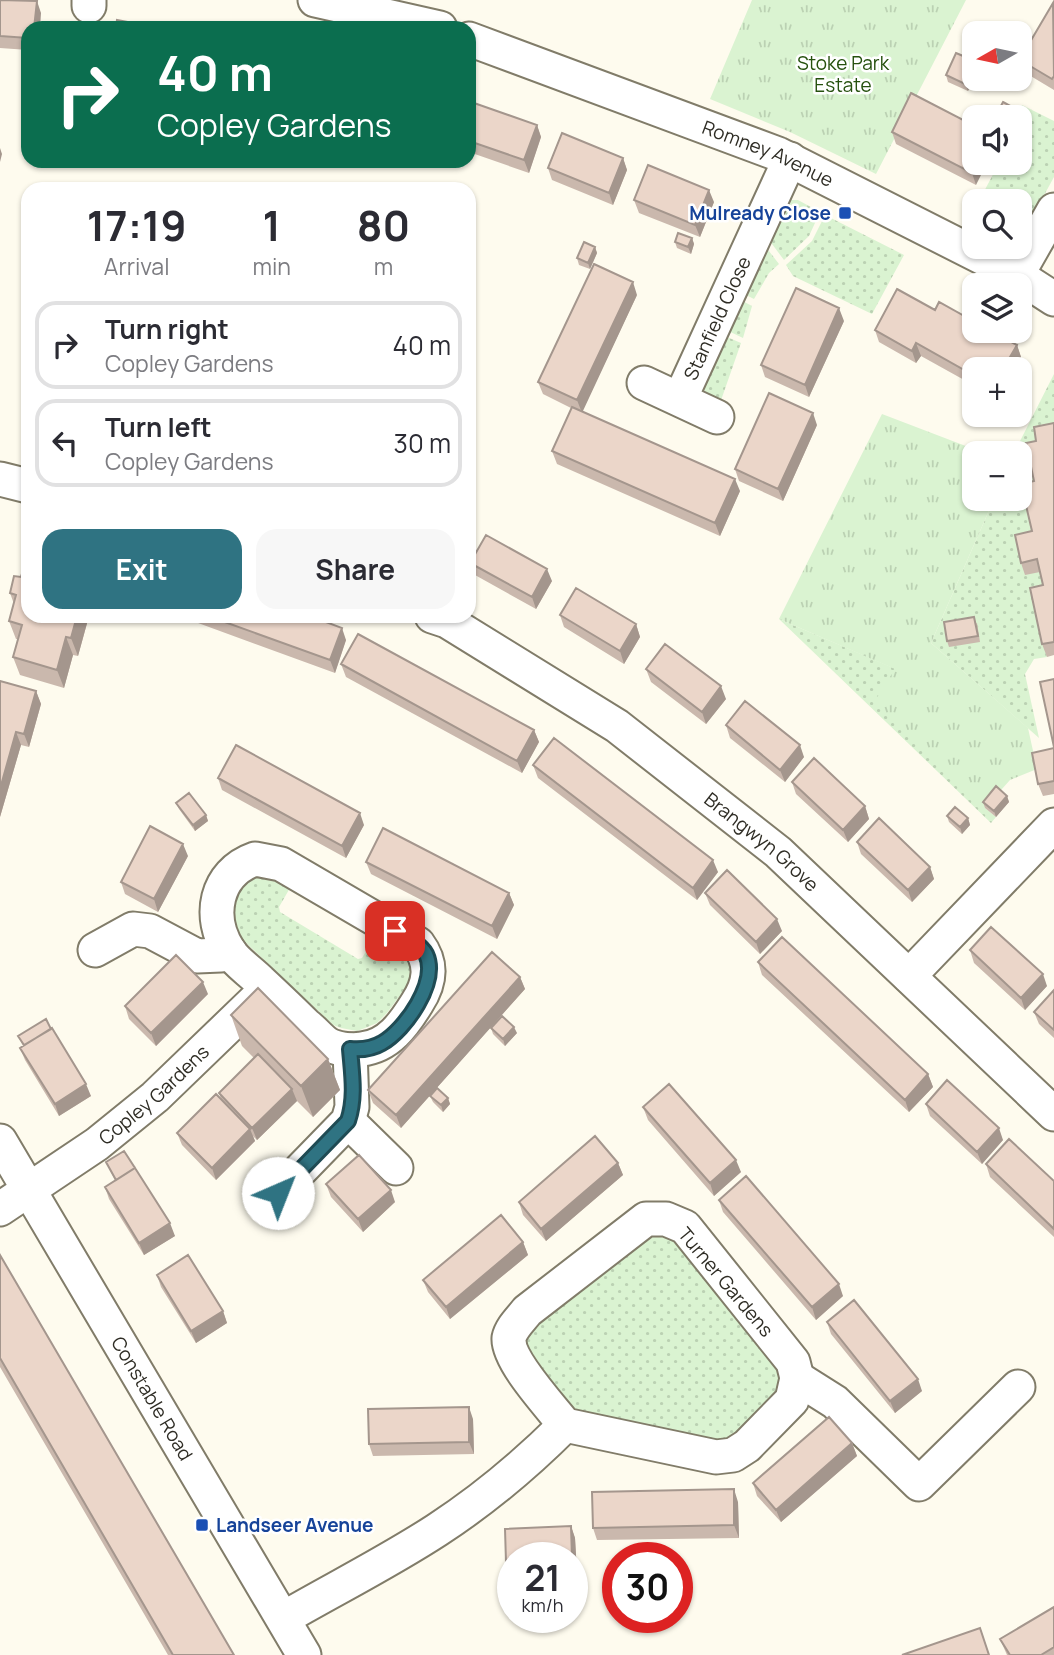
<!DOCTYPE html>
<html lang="en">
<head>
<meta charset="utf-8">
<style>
	body { margin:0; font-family:Manrope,sans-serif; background:#f7f7f7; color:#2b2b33; height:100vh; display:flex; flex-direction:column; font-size:26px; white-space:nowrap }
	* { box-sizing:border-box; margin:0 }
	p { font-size:23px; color:#7c7c81 }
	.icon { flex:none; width:38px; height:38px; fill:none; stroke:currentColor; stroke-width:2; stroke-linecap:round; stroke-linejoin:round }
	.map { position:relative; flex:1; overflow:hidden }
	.drawer { position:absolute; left:21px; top:182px; width:455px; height:441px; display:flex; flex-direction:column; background:#fff; border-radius:21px; box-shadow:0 2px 5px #0004 }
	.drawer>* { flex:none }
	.hud { position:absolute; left:21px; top:21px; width:455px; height:147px; border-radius:21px; box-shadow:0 2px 5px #0004; background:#0b6e4f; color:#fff; overflow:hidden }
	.needle { width:46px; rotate:261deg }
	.fabs { position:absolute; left:962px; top:21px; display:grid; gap:14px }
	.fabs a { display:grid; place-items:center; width:70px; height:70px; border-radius:14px; background:#fff; box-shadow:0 2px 5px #0004; font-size:35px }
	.speed { position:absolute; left:497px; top:1542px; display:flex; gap:14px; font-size:35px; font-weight:700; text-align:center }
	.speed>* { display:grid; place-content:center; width:91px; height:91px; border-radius:50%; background:#fff; box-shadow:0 2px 5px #0004; line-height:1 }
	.speed small { font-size:18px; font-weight:400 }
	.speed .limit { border:10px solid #d22; background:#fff; color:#111 }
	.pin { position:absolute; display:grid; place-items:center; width:60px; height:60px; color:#fff; margin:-30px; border-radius:14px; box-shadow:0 4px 10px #0006 }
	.me { position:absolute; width:77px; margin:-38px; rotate:44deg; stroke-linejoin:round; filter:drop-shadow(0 0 5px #0008) }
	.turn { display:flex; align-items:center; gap:24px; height:147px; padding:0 21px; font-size:32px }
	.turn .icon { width:91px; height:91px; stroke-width:2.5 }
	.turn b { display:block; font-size:49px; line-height:60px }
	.eta { display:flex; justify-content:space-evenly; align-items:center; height:119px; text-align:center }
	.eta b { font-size:42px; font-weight:700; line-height:49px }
	.primary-button { display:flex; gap:14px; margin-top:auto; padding:14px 21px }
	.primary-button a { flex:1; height:80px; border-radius:21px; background:#2f7382; color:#fff; font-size:28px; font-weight:700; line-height:80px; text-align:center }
	.primary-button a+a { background:#f7f7f7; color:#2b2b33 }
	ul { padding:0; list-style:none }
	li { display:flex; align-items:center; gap:21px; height:88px; margin:0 14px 10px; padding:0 7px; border:4px solid #e1e1e2; border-radius:21px }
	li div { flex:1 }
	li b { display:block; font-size:26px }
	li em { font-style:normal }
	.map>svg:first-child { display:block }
</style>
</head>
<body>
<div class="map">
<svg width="1054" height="1655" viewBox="0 0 1054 1655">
	<defs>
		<pattern id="grass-dots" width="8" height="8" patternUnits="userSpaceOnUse" patternTransform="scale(1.75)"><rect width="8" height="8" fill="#daf3d1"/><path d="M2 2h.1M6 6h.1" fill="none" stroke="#bbd1b3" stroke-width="1.8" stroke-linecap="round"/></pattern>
		<pattern id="park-tufts" width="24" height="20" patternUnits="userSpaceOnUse" patternTransform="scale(1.75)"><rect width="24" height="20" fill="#daf3d1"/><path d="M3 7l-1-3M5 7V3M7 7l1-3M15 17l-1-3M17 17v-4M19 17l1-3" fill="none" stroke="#bbd1b3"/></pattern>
	</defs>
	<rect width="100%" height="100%" fill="#fefbee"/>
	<path fill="url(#grass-dots)" d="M1022,105L1054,121V177L1025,230L1020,234V201H979L999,163H1020V117H1017Z
		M789,200H798L820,212L809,236L784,260L766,236Z
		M825,215L904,255L872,314L793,276L786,265L812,241Z
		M762,242L779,264L769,273L754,299L738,291Z
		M735,297L752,306L743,338L722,328Z
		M720,334L741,343L719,406L706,393L703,387Z
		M1054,374V436L1039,493L1036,544L1025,574L1042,571L1047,598L1035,601L1047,657L1034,659L1025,674L1039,738L931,643L994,499H1020V453H1014Z
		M779,619L896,669L985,808L996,817L991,823Z
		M256,875L274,878L290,888L279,907L280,912L358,959L362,958L377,933L395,942L411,961L410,982L387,1013L377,1023L365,1028L357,1031L341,1028L333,1025L244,941L232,923L233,893Z
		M668,1233L780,1357L782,1388L728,1444L566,1413L526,1346L527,1335L532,1323L641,1236Z"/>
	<path fill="url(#park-tufts)" d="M752,0H966L876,174L790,132L710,99Z
		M882,414L984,453H975V499H994L931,643L1028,728L1037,769L1010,780L985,808L874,702L895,669L779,619Z"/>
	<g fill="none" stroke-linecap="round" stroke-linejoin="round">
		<g stroke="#817c69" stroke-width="37">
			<g id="minor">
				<path d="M315,0L440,28"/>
				<path d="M89,6V0"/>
				<path id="s1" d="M469,39L778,154L1017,275L1054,299"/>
				<path d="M1017,275L1054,210"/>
				<path d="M644,383L717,417"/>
				<path id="s2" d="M680,399L790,159"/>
				<path d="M0,479L28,486"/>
				<path id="s3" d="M432,616L447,621L617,726L778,852L1054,1114"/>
				<path d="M255,859L281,864L418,944C433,964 430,983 417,1003C404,1024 389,1046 362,1049C352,1051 334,1049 326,1043C319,1038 313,1030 306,1025C291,1010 275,995 260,981C250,971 236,962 229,951C207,917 215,873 255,859Z"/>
				<path d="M95,950L133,929L150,931L197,956L221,955L230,952"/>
				<path d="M909,976L1054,825"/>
				<path d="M348,1121L396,1168"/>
				<path id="s4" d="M0,1141L304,1655"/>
				<path d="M278,1193L348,1121L352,1107L350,1050"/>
				<path id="s5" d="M0,1209L97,1144L155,1097L265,991"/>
				<path d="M646,1219H666L685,1227L793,1362L797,1378L792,1400L747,1446L733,1455L716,1457L565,1425C551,1407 507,1360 509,1338C511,1328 521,1319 527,1311Z"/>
				<path d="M797,1378L835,1402L919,1484L1018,1387"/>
				<path d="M284,1618C334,1589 388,1562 437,1530C483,1500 526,1464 565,1425"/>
			</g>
		</g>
		<use href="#minor" stroke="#fff" stroke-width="33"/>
	</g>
	<path fill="#cab8ad" d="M0,0L41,13L28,28V50L0,48Z
		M1054,4V90L1024,72L1020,62V59Z
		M975,61V75L968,91L948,82L946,75Z
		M469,118L537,125L541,137L529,173L469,152Z
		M975,126L976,185L896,144L892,132Z
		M623,158L627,170L613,205L552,180L548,168Z
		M634,200L714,202L700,237L639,213Z
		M692,238L694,244L691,254L677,248L675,242Z
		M595,247L597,253L590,269L579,265L577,258Z
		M637,295L582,411L740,491L720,536L557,464L552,451L571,408L543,394L538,382Z
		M935,310L1017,345L1021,357L1015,369H975V386L921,356L916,363L879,342L875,330Z
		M844,321L809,397L765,377L761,365Z
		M1054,423V655L1047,657L1042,644L1043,585L1040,572L1025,575L1021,563L1032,531L1036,441Z
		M817,425L783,501L739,481L735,469Z
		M470,563L552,581L536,609L475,575Z
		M14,576L28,616H89L78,656L73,655L64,688L20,675L13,657L18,639H16L9,621L14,604L10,593Z
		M560,615L636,624L640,637L624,664L564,627Z
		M179,616H310L346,640L335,673Z
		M977,623L980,642L949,647L947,641Z
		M341,664L534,730L539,742L522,773L346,677Z
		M646,669L726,699L706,724L651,682Z
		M0,681L36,691L41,704L29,747L21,745L0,817Z
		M726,725L804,757L785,782L730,738Z
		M1054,748V794L1043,796L1038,784Z
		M533,765L718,872L697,900L538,778Z
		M218,778L364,825L346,858L222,790Z
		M792,782L865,806L869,819L848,842L796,794Z
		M1007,796L1009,802L996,817L985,808L983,802Z
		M176,803L206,815L208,821L195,831L179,809Z
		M947,816L968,818L970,825L962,834L949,822Z
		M857,842L930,867L934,879L912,902L861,854Z
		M188,856L158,912L125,894L121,882Z
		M366,862L509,893L514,905L497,939L371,874Z
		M705,893L782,931L760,954L710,905Z
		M970,950L1047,986L1025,1010L974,963Z
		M758,962L928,1074L933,1087L909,1112L762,975Z
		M520,977L525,989L401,1128L373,1103L368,1090Z
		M1054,990V1038L1039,1024L1034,1012Z
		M208,994L156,1046L129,1019L125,1006Z
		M231,1015L328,1059L340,1090L313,1117L297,1101L257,1140L253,1136L255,1141L216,1180L182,1145L177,1133L221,1099L219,1093L254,1058L242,1046Z
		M491,1028L517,1033L505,1046L493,1034Z
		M18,1036L91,1096L59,1116L25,1060L20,1048L23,1046Z
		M430,1096L448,1098L450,1104L443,1112L433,1102Z
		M926,1104L1003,1140L982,1164L930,1116Z
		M643,1107L741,1172L714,1196L648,1120Z
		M106,1162L175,1236L144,1255L109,1199L105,1187L115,1180Z
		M618,1163L623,1175L546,1241L523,1215L519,1202Z
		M986,1164L1054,1181V1237L990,1177Z
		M326,1184L395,1202L363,1232L331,1197Z
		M719,1200L843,1296L816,1320L723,1212Z
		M523,1242L528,1255L450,1319L428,1292L423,1280Z
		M0,1255L234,1655H168L0,1367Z
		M157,1275L223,1311L227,1323L196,1343L161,1287Z
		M827,1322L922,1391L895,1413L831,1334Z
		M473,1419L474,1454L373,1456L369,1444Z
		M852,1443L857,1456L781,1522L757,1496L753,1483Z
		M738,1502L739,1538L597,1540L593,1528Z
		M571,1526L575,1538L577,1572H572V1558H513V1574H511L506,1562L505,1529Z
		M1054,1607V1655H1007L1000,1639Z"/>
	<path fill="#a4968d" d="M37,1L41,13L40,28H34Z
		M975,64V75L968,91L965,84Z
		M1016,109L1018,115L1017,117H1011Z
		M537,125L541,137L529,173L524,160Z
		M0,148L2,154L0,162Z
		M623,158L627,170L613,205L609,193Z
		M977,163H987L976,185L972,173Z
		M709,190L714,202L700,237L695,225Z
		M692,238L694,244L691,254L688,247Z
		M595,247L597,253L590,269L588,263Z
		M633,282L637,295L582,413L577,400Z
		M839,308L844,321L809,397L805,385Z
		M916,343L921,356L916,363L912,351Z
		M1017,345L1021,357L1015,369H1003Z
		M813,413L817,425L783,501L778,489Z
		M735,479L740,491L720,536L715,523Z
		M547,569L552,581L536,609L532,597Z
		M77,616H89L78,656L71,638Z
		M636,624L640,637L624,664L620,651Z
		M342,628L346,640L335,673L330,660Z
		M66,637L73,655L64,688L57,670Z
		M721,686L726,699L706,724L702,712Z
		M36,691L41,704L29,747L24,734Z
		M534,730L539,742L522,773L517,761Z
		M16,732L21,745L0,817V789Z
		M800,745L804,757L785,782L780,770Z
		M1007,796L1009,802L996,817L994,811Z
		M865,806L869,819L848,842L843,830Z
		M360,813L364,825L346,858L342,846Z
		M206,815L208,821L195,831L193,825Z
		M968,818L970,825L962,834L960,827Z
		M183,844L188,856L158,912L154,899Z
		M713,860L718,872L697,900L693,888Z
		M930,867L934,879L912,902L908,890Z
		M509,893L514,905L497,939L492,926Z
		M777,919L782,931L760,954L756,942Z
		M1043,974L1047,986L1025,1010L1021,998Z
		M520,977L525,989L401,1128L396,1115Z
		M203,982L208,994L156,1046L151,1033Z
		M514,1027L517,1033L505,1046L503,1039Z
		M328,1059L340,1090L313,1117L301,1086Z
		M928,1074L933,1087L909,1112L905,1100Z
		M86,1084L91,1096L59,1116L55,1104Z
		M292,1089L297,1101L257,1140L252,1128Z
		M448,1098L450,1104L443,1112L441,1105Z
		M999,1128L1003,1140L982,1164L977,1152Z
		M250,1129L255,1141L216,1180L212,1168Z
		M736,1160L741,1172L714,1196L710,1183Z
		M618,1163L623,1175L546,1241L541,1229Z
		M391,1190L395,1202L363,1232L358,1219Z
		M170,1223L175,1236L144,1255L139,1243Z
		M523,1242L528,1255L450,1319L446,1307Z
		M839,1284L843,1296L816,1320L812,1307Z
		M223,1311L227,1323L196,1343L191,1331Z
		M918,1379L922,1391L895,1413L890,1401Z
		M469,1407L473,1419L474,1454L469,1442Z
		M852,1443L857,1456L781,1522L776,1510Z
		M734,1489L738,1502L739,1538L734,1525Z
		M571,1526L575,1538L577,1572L572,1560Z"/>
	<path fill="#ebd6c9" stroke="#a4968d" stroke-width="2" d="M0,0L37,1L34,28H28V38L0,36Z
		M1053,3L1054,76L1052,79L1020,60V59Z
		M117,20L160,28H116Z
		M956,53L975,61V64L965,84L946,75Z
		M911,93L975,126V163H977L972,173L892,132Z
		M1003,102L1016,109L1011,117H995Z
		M474,103L537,125L524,160L469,141V118Z
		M562,133L623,158L609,193L548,168Z
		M648,165L709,190L695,225L634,200Z
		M678,233L692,238L688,247L675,242Z
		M584,242L595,247L588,263L577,258Z
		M594,264L633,282L577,400L538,382Z
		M796,288L839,308L805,385L761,365Z
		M897,289L935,310L939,302L975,322V331H991L1017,345L1003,369H975V376L916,343L912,351L875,330Z
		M769,393L813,413L778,489L735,469Z
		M572,407L735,479L715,523L552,451Z
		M1054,423V642L1042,644L1030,588L1043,585L1037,559L1021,563L1015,535L1032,531L1021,484L1034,481L1026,443L1036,441L1034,427Z
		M486,535L547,569L532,597L470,563Z
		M28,553V616H77L71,638L66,637L57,670L13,657L22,625L9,621L16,595L10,593L14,576L21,577Z
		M576,588L636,624L620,651L560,615Z
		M208,616H310L342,628L330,660Z
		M974,617L978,636L947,641L944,622Z
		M358,634L534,730L517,761L341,664Z
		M665,644L721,686L702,712L646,669Z
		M1054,679V747L1040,682Z
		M0,681L36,691L24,734L16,732L0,789Z
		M745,701L800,745L780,770L726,725Z
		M554,738L713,860L693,888L533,765Z
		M236,745L360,813L342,846L218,778Z
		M1054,748V781L1038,784L1032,753Z
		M814,758L865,806L843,830L792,782Z
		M996,786L1007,796L994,811L983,802Z
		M189,793L206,815L193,825L176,803Z
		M955,807L968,818L960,827L947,816Z
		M879,818L930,867L908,890L857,842Z
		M150,826L183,844L154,899L121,882Z
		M383,828L509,893L492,926L366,862Z
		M727,870L777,919L756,942L705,893Z
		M991,927L1043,974L1021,998L970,950Z
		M782,937L928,1074L905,1100L758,962Z
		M492,952L520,977L396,1115L368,1090Z
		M176,955L203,982L151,1033L125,1006Z
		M258,988L328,1059L301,1086L231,1015Z
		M1054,990V1030L1034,1012Z
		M502,1016L514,1027L503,1039L491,1028Z
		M46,1019L51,1029L24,1045L18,1036Z
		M52,1028L86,1084L55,1104L20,1048Z
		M258,1054L292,1089L252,1128L219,1093Z
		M947,1080L999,1128L977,1152L926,1104Z
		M669,1084L736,1160L710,1183L643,1107Z
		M437,1088L448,1098L441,1105L430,1096Z
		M216,1094L250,1129L212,1168L177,1133Z
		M595,1136L618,1163L541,1229L519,1202Z
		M1009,1139L1054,1181V1229L986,1164Z
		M124,1151L135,1168L116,1180L106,1162Z
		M359,1155L391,1190L358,1219L326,1184Z
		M135,1168L170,1223L139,1243L105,1187Z
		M746,1176L839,1284L812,1307L719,1200Z
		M501,1215L523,1242L446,1307L423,1280Z
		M0,1255L234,1655H173L0,1358Z
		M188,1255L223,1311L191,1331L157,1275Z
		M854,1300L918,1379L890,1401L827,1322Z
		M469,1407V1442L369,1444L368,1409Z
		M829,1417L852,1443L776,1510L753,1483Z
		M734,1489V1525L593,1528L592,1492Z
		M571,1526L572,1558H513V1562H506L505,1529Z
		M1054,1607V1647L1041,1655H1010L1000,1639Z
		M980,1628L989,1655H902Z"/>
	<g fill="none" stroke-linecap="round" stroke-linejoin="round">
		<g stroke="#1f4b54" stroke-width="18">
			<path id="route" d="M278,1193L348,1121C356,1097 352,1074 350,1049C361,1050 372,1049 382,1043C405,1030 439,982 426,954C420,943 405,937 395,931"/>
		</g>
		<use href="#route" stroke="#2f7382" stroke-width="12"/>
	</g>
	<g fill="#1a4fb4" stroke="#fff" stroke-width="2.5">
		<rect x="838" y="206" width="14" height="14" rx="3.5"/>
		<rect x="195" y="1518" width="14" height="14" rx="3.5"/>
	</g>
	<g text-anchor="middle" stroke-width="5" stroke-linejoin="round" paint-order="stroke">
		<g font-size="19" fill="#26510e" stroke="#fff">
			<text x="843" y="70">Stoke Park<tspan x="843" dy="22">Estate</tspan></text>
		</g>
		<g font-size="19" fill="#2f2d25" stroke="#fff">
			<text dy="7" stroke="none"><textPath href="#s1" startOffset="320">Romney Avenue</textPath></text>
			<text dy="7" stroke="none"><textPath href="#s2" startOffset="89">Stanfield Close</textPath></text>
			<text dy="7" stroke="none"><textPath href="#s3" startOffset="401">Brangwyn Grove</textPath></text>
			<text dy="7" stroke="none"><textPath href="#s5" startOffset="192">Copley Gardens</textPath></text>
			<text transform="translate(726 1282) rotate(50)" y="7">Turner Gardens</text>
			<text dy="7" stroke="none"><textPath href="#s4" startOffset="299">Constable Road</textPath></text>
		</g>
		<g font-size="19" font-weight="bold" fill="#164399" stroke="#fff" text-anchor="end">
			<text x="831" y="220">Mulready Close</text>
			<text x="216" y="1532" text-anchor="start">Landseer Avenue</text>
		</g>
	</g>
</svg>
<div class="fabs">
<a><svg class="needle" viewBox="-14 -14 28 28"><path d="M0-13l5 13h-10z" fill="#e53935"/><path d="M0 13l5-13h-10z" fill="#7c7c81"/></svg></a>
<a><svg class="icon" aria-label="sound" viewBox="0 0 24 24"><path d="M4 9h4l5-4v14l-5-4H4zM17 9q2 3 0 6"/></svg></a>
<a><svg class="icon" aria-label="search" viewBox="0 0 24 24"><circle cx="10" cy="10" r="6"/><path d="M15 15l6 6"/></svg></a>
<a><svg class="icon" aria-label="layers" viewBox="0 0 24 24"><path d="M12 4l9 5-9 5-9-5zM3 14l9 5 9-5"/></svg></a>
<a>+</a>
<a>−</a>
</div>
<div class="speed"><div>21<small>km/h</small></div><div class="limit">30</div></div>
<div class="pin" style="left:395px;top:931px;background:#d93025"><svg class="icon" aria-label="arrive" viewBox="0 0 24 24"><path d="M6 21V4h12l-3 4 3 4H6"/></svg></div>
<svg class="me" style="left:278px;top:1193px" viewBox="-20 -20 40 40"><circle r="19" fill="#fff"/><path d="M0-13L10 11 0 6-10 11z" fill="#2f7382"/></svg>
<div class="hud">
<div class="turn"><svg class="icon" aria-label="right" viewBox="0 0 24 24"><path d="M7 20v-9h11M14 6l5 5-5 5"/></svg><div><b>40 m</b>Copley Gardens</div></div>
</div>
<section class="drawer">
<div class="eta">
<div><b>17:19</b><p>Arrival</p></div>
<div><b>1</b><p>min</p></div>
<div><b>80</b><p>m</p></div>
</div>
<ul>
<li><svg class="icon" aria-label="right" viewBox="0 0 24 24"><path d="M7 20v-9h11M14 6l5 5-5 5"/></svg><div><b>Turn right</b><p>Copley Gardens</p></div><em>40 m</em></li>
<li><svg class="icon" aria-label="left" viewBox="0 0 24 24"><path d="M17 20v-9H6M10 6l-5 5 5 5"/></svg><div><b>Turn left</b><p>Copley Gardens</p></div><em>30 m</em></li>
</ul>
<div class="primary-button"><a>Exit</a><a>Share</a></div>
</section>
</div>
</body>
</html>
